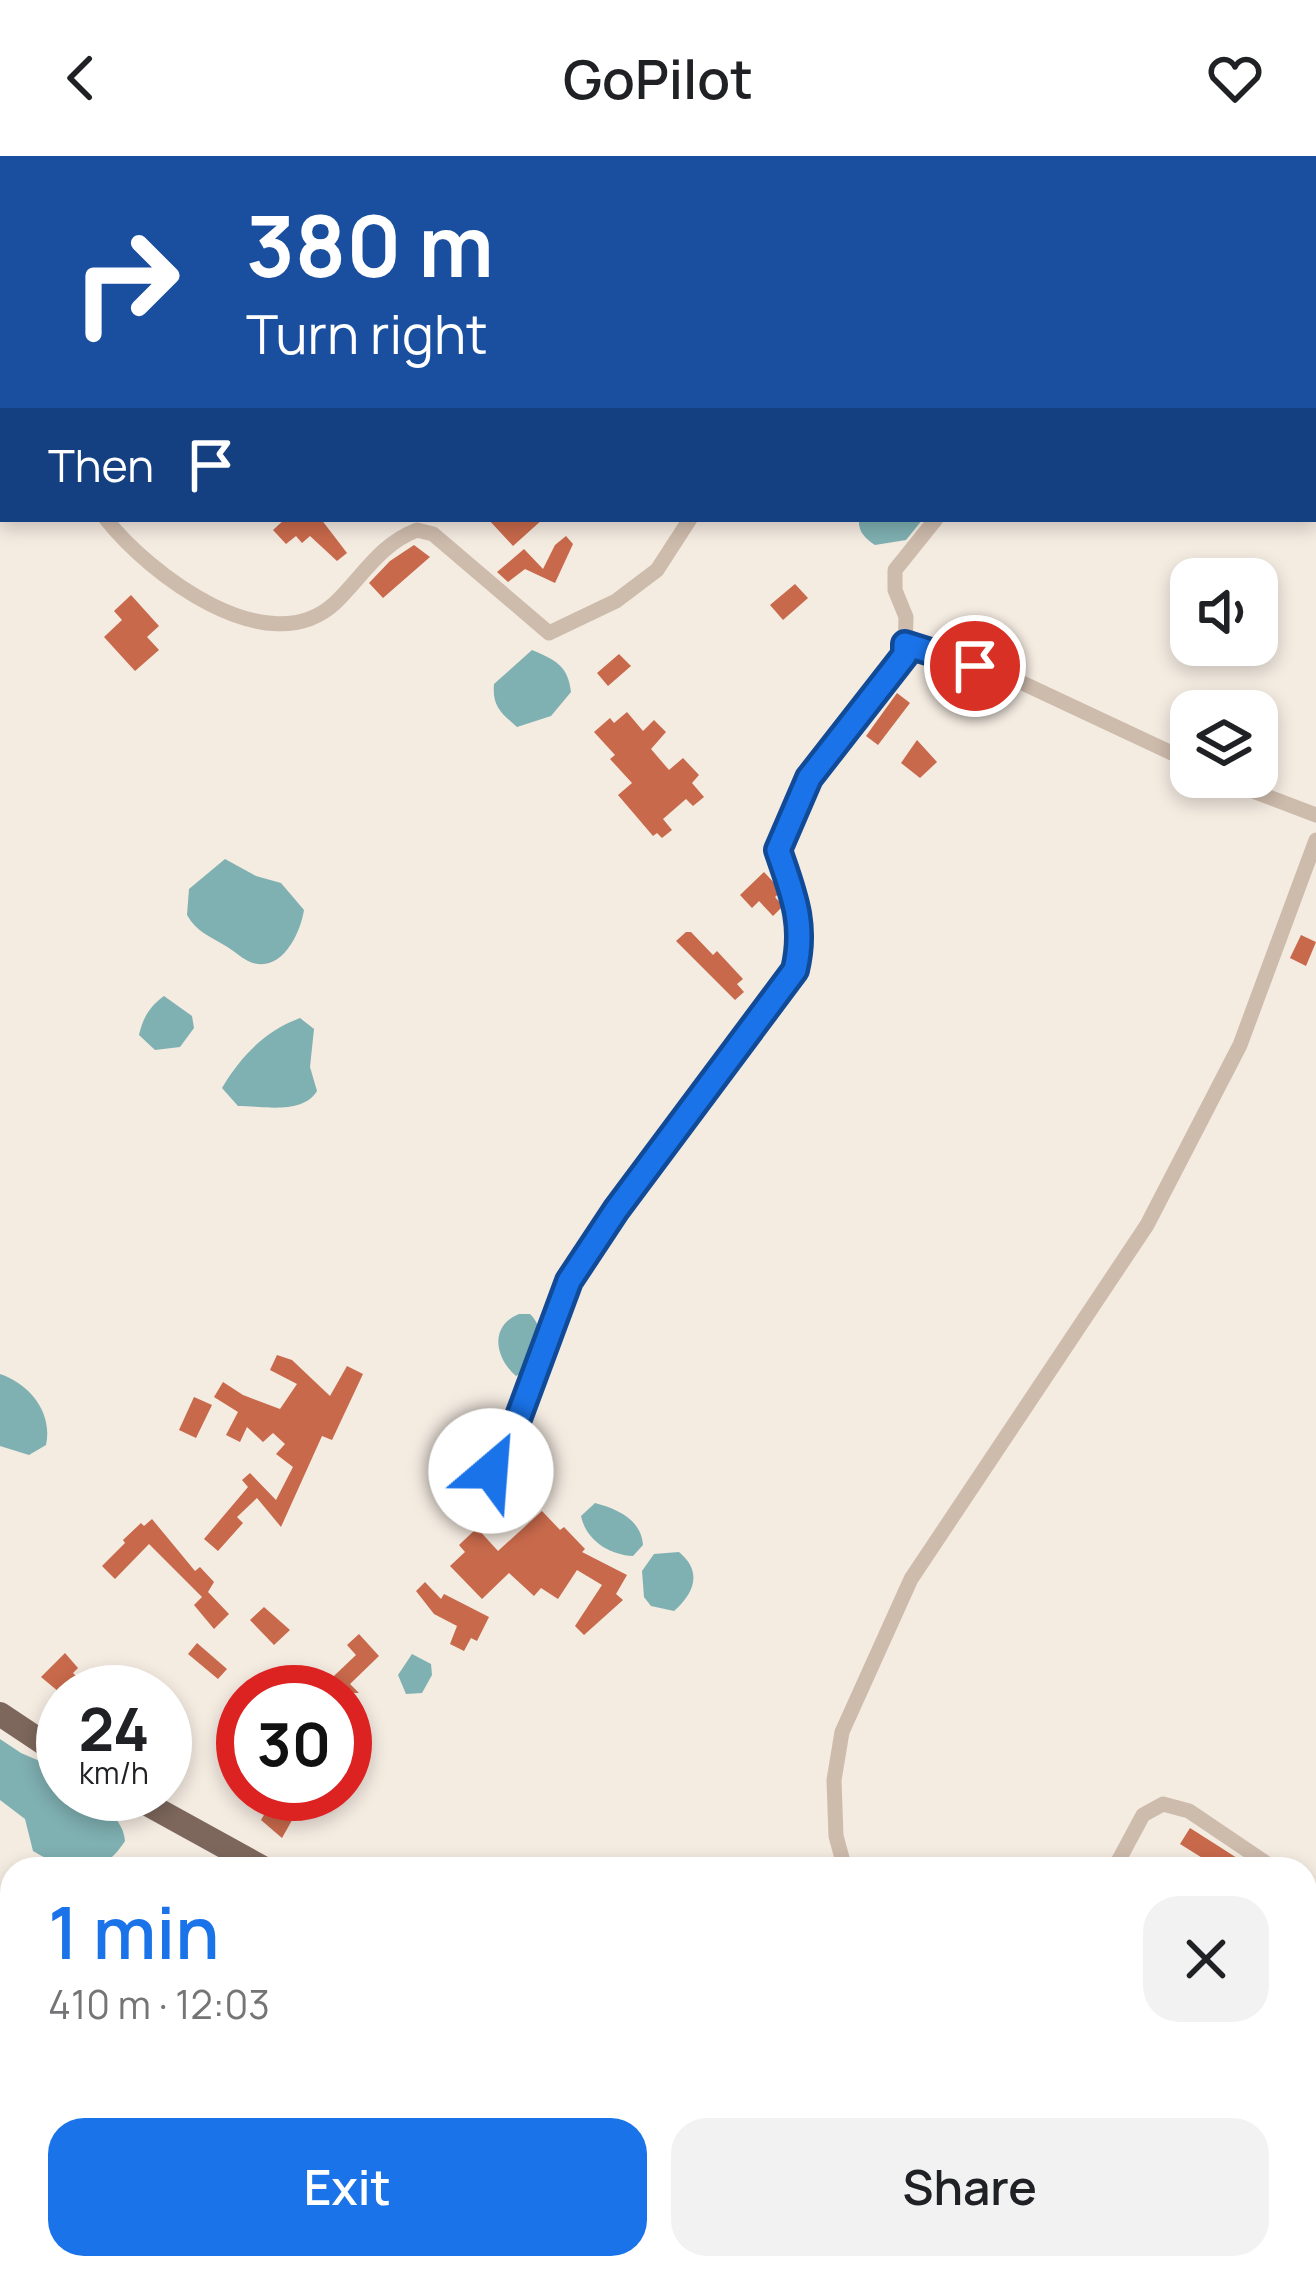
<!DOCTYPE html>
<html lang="en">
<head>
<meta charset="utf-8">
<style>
	body { margin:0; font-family:Manrope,sans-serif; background:#f2f2f2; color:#202124; height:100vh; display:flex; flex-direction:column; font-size:45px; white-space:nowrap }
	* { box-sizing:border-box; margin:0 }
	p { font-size:39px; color:#757577 }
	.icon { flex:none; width:66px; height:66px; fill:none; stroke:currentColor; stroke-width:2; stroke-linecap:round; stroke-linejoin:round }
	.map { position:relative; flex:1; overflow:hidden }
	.side { position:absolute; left:0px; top:1701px; width:1317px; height:423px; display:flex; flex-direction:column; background:#fff; border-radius:36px 36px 0 0; box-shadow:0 6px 18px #0003 }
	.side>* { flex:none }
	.hud { position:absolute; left:0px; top:0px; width:1317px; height:366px; box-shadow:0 6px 18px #0003; background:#1a4fa0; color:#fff; overflow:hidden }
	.buttons { position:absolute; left:1170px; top:402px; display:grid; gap:24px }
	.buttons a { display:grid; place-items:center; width:108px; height:108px; border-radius:24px; background:#fff; box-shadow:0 6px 18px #0003; font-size:60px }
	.speed { position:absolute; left:36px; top:1509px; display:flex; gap:24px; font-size:60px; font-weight:700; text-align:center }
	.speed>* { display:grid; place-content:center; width:156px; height:156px; border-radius:50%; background:#fff; box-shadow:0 6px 18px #0003; line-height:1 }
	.speed small { font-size:30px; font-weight:400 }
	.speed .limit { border:18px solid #d22; background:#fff; color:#111 }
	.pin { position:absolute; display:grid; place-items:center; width:102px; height:102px; color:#fff; margin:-51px; border:6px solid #fff; border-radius:50%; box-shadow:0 3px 12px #0007 }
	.me { position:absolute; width:132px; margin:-66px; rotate:27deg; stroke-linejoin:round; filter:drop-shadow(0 0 9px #0008) }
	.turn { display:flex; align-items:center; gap:42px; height:252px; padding:0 48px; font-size:54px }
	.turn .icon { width:156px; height:156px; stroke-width:2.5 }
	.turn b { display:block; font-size:84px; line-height:102px }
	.then { display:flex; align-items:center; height:114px; padding:0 48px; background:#0003; gap:24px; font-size:45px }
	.round { display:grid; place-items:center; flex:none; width:126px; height:126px; border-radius:36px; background:#f2f2f2 }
	.headline { display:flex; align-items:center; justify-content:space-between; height:204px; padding:0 48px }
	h1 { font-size:72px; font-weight:600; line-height:90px; color:#1a73e8 }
	.button { display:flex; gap:24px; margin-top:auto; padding:24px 48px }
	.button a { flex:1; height:138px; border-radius:36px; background:#1a73e8; color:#fff; font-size:48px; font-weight:600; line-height:138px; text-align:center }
	.button a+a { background:#f2f2f2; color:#202124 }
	header { display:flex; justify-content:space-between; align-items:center; height:156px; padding:0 48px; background:#fff; font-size:54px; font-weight:600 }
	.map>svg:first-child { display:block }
</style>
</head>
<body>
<header><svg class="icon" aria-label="back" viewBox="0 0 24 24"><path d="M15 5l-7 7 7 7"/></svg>GoPilot<svg class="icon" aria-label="heart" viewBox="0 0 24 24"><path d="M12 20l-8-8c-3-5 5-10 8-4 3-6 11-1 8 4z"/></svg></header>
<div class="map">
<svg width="1316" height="2122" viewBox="0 0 1316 2122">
	<rect width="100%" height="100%" fill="#f4ebe1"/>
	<path fill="#7fb0b2" d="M859,363H923L906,384L875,389C865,382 858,376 859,363Z
		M532,494C555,504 568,509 571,536L551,560L517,571C501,557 492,550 494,528Z
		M225,703L256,720L281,727L304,754C300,779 280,820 248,805C240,801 232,793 224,789C209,780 196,775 187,759L189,733Z
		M164,840L192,860L194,872L180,891L155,894L139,879C143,862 149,851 164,840Z
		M300,862L314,873L310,911L317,935C302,959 264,950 238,950L222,932C241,900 265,875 300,862Z
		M519,1158H530C546,1174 539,1191 535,1210L516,1220C495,1202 489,1170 519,1158Z
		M0,1218C30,1228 53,1257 46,1289L29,1299L0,1290Z
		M595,1347C617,1353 641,1363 643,1389L633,1400C609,1399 586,1384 581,1360Z
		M679,1396C703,1416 694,1437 674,1455L651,1450L644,1441L642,1415L654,1398Z
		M412,1498L431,1508L432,1519L422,1537L406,1538L398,1519Z
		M0,1583L21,1597L63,1615V1638C91,1638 98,1633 113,1658C119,1668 124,1673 125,1685C99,1725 71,1717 33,1695L25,1663L0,1644Z"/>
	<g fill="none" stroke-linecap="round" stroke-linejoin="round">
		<path stroke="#7fb0b2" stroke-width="18" d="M1154,2112L1163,2122"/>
	</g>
	<path fill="#c8694b" d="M285,363H321L347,397L337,405L310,380L302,387L296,380L286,388L273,374Z
		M488,363H543L513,390Z
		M566,380L573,388L555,427L525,413L508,426L497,416L524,393L543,413L555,389Z
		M414,389L430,401L383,442L369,427L390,405Z
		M795,428L808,442L783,464L770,449Z
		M131,439L159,470L147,481L159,494L135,515L104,481L122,464L114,455Z
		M619,498L631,510L608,530L597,517Z
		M897,537L910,547L878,589L866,580Z
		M627,556L643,575L654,564L666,576L651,593L669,614L683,602L699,619L692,627L704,641L693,650L686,643L663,663L672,674L662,682L657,677L653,680L618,639L632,627L610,603L615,599L594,576L610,562L614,567Z
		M917,584L937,606L920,622L901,607Z
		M764,716L778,731L780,737L775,741L783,750L773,760L759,745L752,752L740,739Z
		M686,776H691L713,799L717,795L743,823L737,828L744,836L735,844L676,785Z
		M1301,779L1316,786L1306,810L1290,802Z
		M277,1199L292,1204L330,1240L347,1210L363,1218L332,1284L322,1280L281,1371L257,1342L237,1361L243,1367L218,1395L204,1383L248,1331L242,1324L250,1317L276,1344L293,1311L276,1298L285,1288L273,1277L263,1286L247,1271L240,1286L226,1279L238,1256L214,1241L223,1226L243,1239L280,1253L297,1228L270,1214Z
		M194,1241L212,1249L196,1282L179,1274Z
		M522,1306L552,1319L544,1336L514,1317Z
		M542,1355L560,1374L564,1371L585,1393L582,1396L627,1419L616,1438L623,1444L584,1479L575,1470L602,1429L577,1414L558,1443L541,1432L534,1440L509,1417L482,1443L450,1410L465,1396L459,1389L477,1372L498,1395Z
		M152,1363L195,1415L200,1411L214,1426L208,1436L229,1458L214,1473L194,1449L202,1441L149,1388L115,1423L102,1410L125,1387L123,1384L141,1367L144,1370Z
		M425,1426L441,1443L444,1438L489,1461L477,1485L471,1482L464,1495L450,1488L457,1470L434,1458L416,1435Z
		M264,1451L290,1474L274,1489L250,1464Z
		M359,1478L379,1500L350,1528L359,1537L317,1536L356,1499L347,1489Z
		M197,1487L227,1513L218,1523L188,1498Z
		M65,1497L78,1512L73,1517L91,1536H59L41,1521Z
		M276,1638H296L304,1643L282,1682L261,1664Z
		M1190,1672L1223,1693L1254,1713H1220L1180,1688Z"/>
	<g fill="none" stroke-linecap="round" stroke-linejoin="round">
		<path stroke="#cdbbac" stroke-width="15" d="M270,0L273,3
			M1018,0L1022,3
			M103,3L107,0
			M1314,92L1316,93
			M0,96L3,94
			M0,288L3,287
			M106,363C149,418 268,509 335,447C362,421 380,388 417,374L433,378L549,477L616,445L657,414L690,363
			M905,488L1016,524L1191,606
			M1216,621L1316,659
			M476,1334L506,1295L569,1125L617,1054L795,814C806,767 793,738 778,694L810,623L905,499L906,461L895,434V414L936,363
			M845,1713L836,1680L834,1624L842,1576L911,1423L1147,1069L1240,889L1316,684
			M1114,1713L1143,1659L1163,1648L1189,1655L1275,1713
			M1305,1737L1316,1746
			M448,2112L453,2122
			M1088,2112L1099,2122"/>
		<path stroke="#7d675c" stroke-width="24" d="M0,1558L63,1600
			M129,1638L265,1713
			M1243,2112L1250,2122"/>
	</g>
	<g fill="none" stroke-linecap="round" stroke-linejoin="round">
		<g stroke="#114b97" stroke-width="30">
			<path id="route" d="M491,1315L506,1295L569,1125L616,1054L795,814C806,768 793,738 778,694L809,622L905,499V488L975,510"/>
		</g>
		<use href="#route" stroke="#1a73e8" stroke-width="21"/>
	</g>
</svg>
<div class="buttons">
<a><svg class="icon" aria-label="sound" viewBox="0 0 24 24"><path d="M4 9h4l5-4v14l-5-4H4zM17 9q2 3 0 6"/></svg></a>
<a><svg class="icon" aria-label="layers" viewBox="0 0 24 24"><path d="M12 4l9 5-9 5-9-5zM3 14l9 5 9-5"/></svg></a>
</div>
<div class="speed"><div>24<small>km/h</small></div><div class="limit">30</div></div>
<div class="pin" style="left:975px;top:510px;background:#d93025"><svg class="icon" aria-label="arrive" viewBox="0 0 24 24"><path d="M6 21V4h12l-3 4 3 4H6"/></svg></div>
<svg class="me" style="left:491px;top:1315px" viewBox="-20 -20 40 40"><circle r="19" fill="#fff"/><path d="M0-13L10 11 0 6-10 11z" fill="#1a73e8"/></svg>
<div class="hud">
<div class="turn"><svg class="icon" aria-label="right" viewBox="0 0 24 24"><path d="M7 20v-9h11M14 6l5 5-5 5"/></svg><div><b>380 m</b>Turn right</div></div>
<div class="then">Then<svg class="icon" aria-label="arrive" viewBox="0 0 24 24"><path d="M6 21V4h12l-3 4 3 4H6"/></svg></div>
</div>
<section class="side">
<div class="headline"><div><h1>1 min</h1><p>410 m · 12:03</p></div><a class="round"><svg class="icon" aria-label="close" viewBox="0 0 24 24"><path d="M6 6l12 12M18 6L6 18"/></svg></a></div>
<div class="button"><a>Exit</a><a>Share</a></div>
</section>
</div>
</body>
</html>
